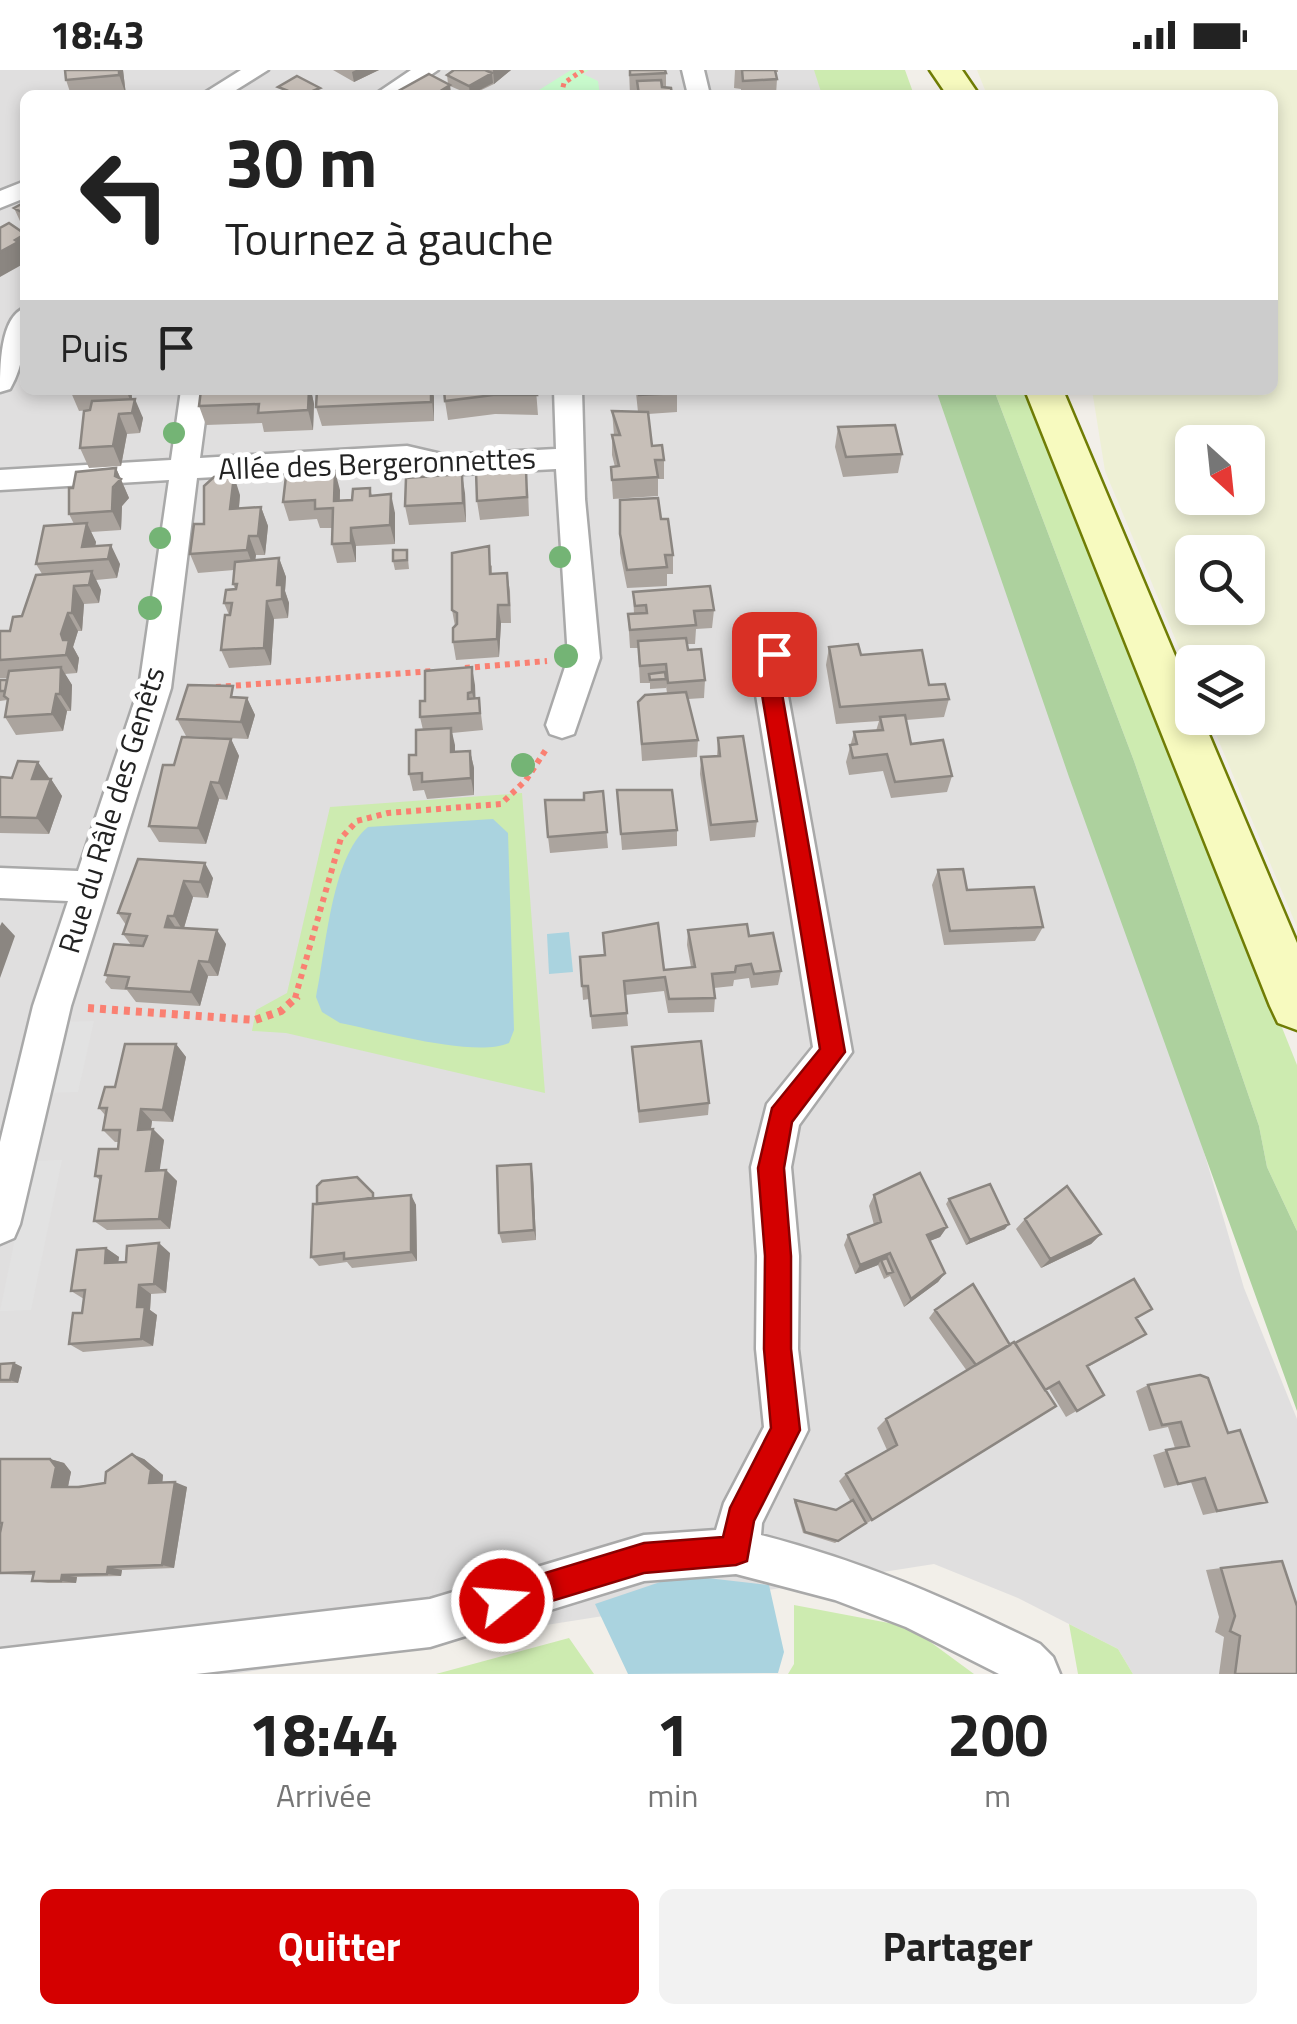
<!DOCTYPE html>
<html lang="fr">
<head>
<meta charset="utf-8">
<style>
	body { margin:0; font-family:"Titillium Web",sans-serif; background:#f2f2f2; color:#222; height:100vh; display:flex; flex-direction:column; font-size:38px; white-space:nowrap }
	* { box-sizing:border-box; margin:0 }
	p { font-size:32px; color:#767676 }
	.icon { flex:none; width:55px; height:55px; fill:none; stroke:currentColor; stroke-width:2; stroke-linecap:round; stroke-linejoin:round }
	.map { position:relative; height:1604px; overflow:hidden }
	.drawer { display:flex; flex-direction:column; background:#fff; flex:1 }
	.drawer>* { flex:none }
	.hud { position:absolute; left:20px; top:20px; width:1258px; height:305px; border-radius:15px; box-shadow:0 5px 15px #0003; background:#fff; color:#222; overflow:hidden }
	.needle { width:65px; rotate:153deg }
	.controls { position:absolute; left:1175px; top:355px; display:grid; gap:20px }
	.controls a { display:grid; place-items:center; width:90px; height:90px; border-radius:15px; background:#fff; box-shadow:0 5px 15px #0003; font-size:50px }
	.pin { position:absolute; display:grid; place-items:center; width:85px; height:85px; color:#fff; margin:-42px; border-radius:20px; box-shadow:0 5px 15px #0006 }
	.me { position:absolute; width:110px; margin:-55px; rotate:73deg; stroke-linejoin:round; filter:drop-shadow(0 0 8px #0008) }
	.turn { display:flex; align-items:center; gap:35px; height:210px; padding:0 40px; font-size:45px }
	.turn .icon { width:130px; height:130px; stroke-width:2.5 }
	.turn b { display:block; font-size:70px; line-height:85px }
	.then { display:flex; align-items:center; height:95px; padding:0 40px; background:#0003; gap:20px; font-size:38px }
	.eta { display:flex; justify-content:space-evenly; align-items:center; height:170px; text-align:center }
	.eta b { font-size:60px; font-weight:700; line-height:70px }
	.cta { display:flex; gap:20px; margin-top:auto; padding:20px 40px }
	.cta a { flex:1; height:115px; border-radius:15px; background:#d40000; color:#fff; font-size:40px; font-weight:700; line-height:115px; text-align:center }
	.cta a+a { background:#f2f2f2; color:#222 }
	.status { display:flex; justify-content:space-between; align-items:center; height:70px; padding:0 50px; background:#fff; direction:ltr }
	.status svg { height:28px; fill:currentColor }
	.map>svg:first-child { display:block }
</style>
</head>
<body>
<div class="status"><b>18:43</b><svg viewBox="0 0 49 12"><path d="M0 12V9h3v3zM5 12V6h3v6zM10 12V3h3v9zM15 12V0h3v12zM26 1h20v11H26zM47 4h2v5h-2z"/></svg></div>
<div class="map">
<svg width="1297" height="1604" viewBox="0 0 1297 1604">
	<rect width="100%" height="100%" fill="#f2efe9"/>
	<path fill="#e0dfdf" d="M0,0H885L893,25H25V320H980L1244,1218L1297,1349V1604H1133L1118,1579L1018,1528L934,1494L234,1604H0Z"/>
	<path fill="#eef0d5" fill-rule="evenodd" d="M977,0H1297V857L1209,648H1248V592H1192V609L1105,401L1092,320H1272V25H987ZM1192,372H1248V428H1192ZM1192,482H1248V538H1192Z"/>
	<path fill="#cdebb0" d="M814,0H905L914,25H822Z
		M994,320H1027L1297,995V1161L1267,1097L1259,1056L1134,691Z
		M522,723L545,1023L286,963L252,961L256,940L287,923L330,737Z
		M794,1535L910,1557L974,1604H788L794,1594Z
		M1069,1554L1118,1579L1133,1604H1078Z
		M569,1568L594,1604H436Z"/>
	<path fill="#add19e" d="M936,320H994L1134,691L1259,1056L1267,1097L1297,1161V1341L1069,707Z"/>
	<path fill="#c8facc" d="M571,0H589L583,4L598,11L600,25H531Z"/>
	<path fill="#e2e2e2" d="M94,951L78,1022L47,1023L64,952Z
		M62,1090L31,1240L0,1241L31,1091Z"/>
	<path fill="#aad3df" d="M493,749L508,763L514,960L509,973C475,988 380,961 340,953L322,942L316,927C326,881 331,787 368,757Z
		M569,862L573,902L549,904L547,864Z
		M681,1505L769,1515L784,1582L778,1603L628,1604L595,1534Z"/>
	<g fill="none" stroke-linecap="round" stroke-linejoin="round">
		<g stroke="#a9a9a9" stroke-width="5">
			<path id="minor" d="M241,0H268L228,25H201Z
				M411,0H438L401,25H374Z
				M682,0H704L710,25H688Z
				M25,111V128L0,138V121Z
				M25,238C25,267 25,293 10,319L0,322C0,298 0,246 25,238Z
				M181,320H209L200,388L407,376L446,385L556,379L554,320H582L585,429L600,588L574,664L562,668L550,664L546,655L568,588L556,399L446,405L407,396L197,408L171,618L71,936L20,1154L14,1168L0,1174V1072L33,936L68,831L0,828V798L78,801L139,618L169,410L0,420V400L171,390Z
				M789,561L800,565L805,573L783,598L852,982L799,1055L791,1097L799,1186L798,1279L808,1360L762,1453L761,1465C862,1491 947,1528 1040,1574L1053,1587L1060,1604H999L906,1557L835,1530L736,1504L644,1511L430,1577L196,1604H0V1579L430,1529L644,1465L716,1460L724,1433L764,1357L756,1279L757,1186L751,1097L767,1034L813,977L751,594L778,565Z"/>
		</g>
		<g stroke="#707d05" stroke-width="5">
			<path id="secondary" d="M930,0H962L979,25H947Z
				M1025,320H1063L1192,626V648H1202L1297,873V960L1278,953L1270,936Z"/>
		</g>
		<path stroke="#fa8072" stroke-width="5" stroke-dasharray="4 4" stroke-linecap="butt" d="M561,25L564,13L583,0"/>
		<path stroke="#fa8072" stroke-width="6" stroke-dasharray="5 5" stroke-linecap="butt" d="M465,598L547,591
			M216,617L433,601
			M295,928L341,768L357,751L388,743L501,734L526,710L547,678"/>
		<path stroke="#fa8072" stroke-width="8" stroke-dasharray="6 6" stroke-linecap="butt" d="M88,938L255,950L281,941L298,926"/>
		<use href="#minor" fill="#fff" fill-rule="evenodd"/>
		<use href="#secondary" fill="#f7fabf" fill-rule="evenodd"/>
	</g>
	<g fill="#74b475">
		<circle cx="174" cy="363" r="11"/>
		<circle cx="160" cy="468" r="11"/>
		<circle cx="560" cy="487" r="11"/>
		<circle cx="150" cy="538" r="12"/>
		<circle cx="566" cy="586" r="12"/>
		<circle cx="523" cy="695" r="12"/>
	</g>
	<path fill="#aba49e" d="M123,0L126,25H71L66,10Z
		M333,0H379L354,12Z
		M454,0H511L494,14L471,25L450,16L451,25H391L448,14L447,5Z
		M629,0H666V17L672,25H630Z
		M735,0H778V2H775L777,9L776,25H741V19L734,18Z
		M25,132V162L14,138Z
		M70,320H148L147,321L132,322V329L143,348L140,363L127,364L121,396L89,398L80,378L90,340L79,341Z
		M201,320H311L314,334L313,360L264,362L262,353L206,355L199,336Z
		M317,320H433L434,351L322,356L316,337Z
		M536,320L538,345L495,344L448,350L445,331Z
		M619,320H677V342L648,344L652,376L664,390V409H658V426L613,429L611,397H615L612,385V365H614L612,341L638,342L636,323L620,324Z
		M838,357L902,384L898,403L843,407L835,377Z
		M116,398L129,428L122,436L121,460L91,462L96,472L95,476L120,494L117,508L96,510L101,520L99,533L84,534L82,561H78L73,577L79,588L77,603L65,604L72,615L71,641H67L63,661L16,665L5,647L8,632L7,630L0,631V610H7L8,608H0V561H10L22,546L42,504L36,494L74,454L69,444L73,418Z
		M370,418L372,426L395,443V474L356,476V492L337,493L332,474V458H320L317,449L289,451L283,432L340,420V431L352,430Z
		M528,419L529,446L480,450L477,431Z
		M465,423L466,452L409,455L405,436Z
		M240,425L239,438L261,437L268,456L265,485H256L255,490L279,488L286,507L285,521L289,533L288,548L274,549L271,595L229,598L221,580L229,545L224,533L235,519L233,514L234,500L198,503L190,484L204,454Z
		M620,430L661,449L673,485V504H667V516L627,518L620,483Z
		M407,480L409,499L395,500L393,491Z
		M492,495V504L507,503L510,521L511,553H501L499,587L456,590L453,572L455,556L452,540Z
		M633,522L714,540L712,558L696,559L695,574H687L688,580L705,610L704,628L688,629L698,670L697,687L642,691L638,632L667,623L666,616V618L650,619V613H640L638,578H630L629,562L628,544H634Z
		M829,577L861,585L929,615L949,629L944,647L906,650L911,674L952,706L947,722L891,728L883,701L849,705L846,692L854,662L876,661L879,651L836,654L826,595Z
		M472,597L475,628H479L483,660L452,663L455,682L470,681L474,698V725L427,729L424,720L413,721L409,704L423,660L420,647L425,631Z
		M238,627L247,628L255,645L248,669L186,666L177,649Z
		M718,668L757,751L755,767L710,771L700,704L701,687L717,686Z
		M231,669L239,686L227,730L219,729L206,774L159,772L149,756L174,695Z
		M0,707L51,709L62,726L49,764L0,763Z
		M617,720L677,760V776L622,780Z
		M603,721L608,778L550,783L548,767L584,730Z
		M138,789L213,808L208,828L193,827L184,858L226,874L218,906H208L200,936L136,932L127,920L111,919L105,912L107,907L105,905L131,875L123,864L126,855L118,843Z
		M938,800L967,820L1043,857L1035,871L944,875L932,815Z
		M688,860L749,866L781,901L778,915L751,918L749,908L734,910L733,916L714,918L715,928L714,942L668,943L664,921L625,925L628,956L592,959L589,929L583,930L580,887L664,900L691,897L687,875Z
		M176,974L186,987L173,1052L152,1051L151,1059H153L164,1070L159,1100H166L177,1111L170,1159L107,1160L94,1151L100,1110L95,1106L118,1079L119,1072H115L103,1060L105,1045L99,1038L115,1017Z
		M632,977L709,1033L708,1045L639,1053Z
		M533,1105L536,1170L502,1173L499,1163Z
		M411,1125L416,1135L417,1191L352,1198L347,1192L319,1196L311,1187L376,1128Z
		M874,1125L947,1157L940,1167L929,1171L945,1203L938,1212L904,1237L890,1206L884,1209L878,1195L855,1204L844,1175L848,1165L874,1155L869,1136Z
		M949,1129L1005,1159L966,1175L946,1134Z
		M1025,1149L1101,1164L1091,1174L1041,1198L1016,1159Z
		M106,1178L119,1187L118,1192L170,1183L166,1223L151,1224L150,1240L157,1245L153,1276L83,1282L69,1274L82,1243L84,1229L71,1221Z
		M935,1240L1010,1275L1136,1249L1134,1272L1088,1297L1104,1325L1066,1347L1049,1319L1046,1321L1056,1336L835,1473L803,1463L794,1432L795,1430L836,1440L851,1432L839,1411L846,1404L887,1380L877,1358L886,1349L967,1301L929,1248Z
		M14,1293L22,1297L18,1313H0V1294Z
		M1148,1315L1228,1363L1267,1432L1203,1445L1191,1412L1164,1418L1153,1385L1175,1378L1168,1357L1149,1361L1136,1321Z
		M0,1389H50L64,1393L71,1402L68,1417L105,1413L144,1389L163,1405L162,1413L187,1417L174,1498L122,1500L121,1506L77,1507L76,1513H48L32,1511L33,1505L0,1504Z
		M1221,1498L1297,1604H1219L1224,1567L1215,1562L1219,1547L1206,1500Z"/>
	<path fill="#8b8681" d="M119,0H123L126,25L119,5Z
		M356,0H379L354,12L352,2Z
		M493,0H511L494,14Z
		M492,3L493,13L470,25L469,16Z
		M450,15L451,25H434Z
		M25,164V193L0,207V182L15,170Z
		M126,320H131L133,337Z
		M309,320H311L314,334L313,360L308,340Z
		M431,320H433L434,327V351Z
		M135,329L143,348L140,363L132,343Z
		M119,344L127,364L121,396L113,376Z
		M116,398L129,428L122,436L121,460L112,441Z
		M335,401L340,420L339,450L334,431Z
		M462,404L465,423L466,452L463,433Z
		M234,406L240,425L237,458L230,439Z
		M391,424L395,443V474L390,455Z
		M261,437L268,456L265,485L258,466Z
		M87,453L96,472L93,490L82,477Z
		M351,458L356,476V492L351,473Z
		M249,466L256,485L254,499L247,480Z
		M111,475L120,494L117,508L108,489Z
		M279,488L286,507L285,521L289,533L288,548L277,515Z
		M92,501L101,520L99,533L89,515Z
		M74,516L84,534L82,561L72,543Z
		M267,531L274,549L271,595L264,578Z
		M498,535L501,553L499,587L497,569Z
		M68,543L78,561L73,577L79,588L77,603L66,585L61,564Z
		M61,597L72,615L71,641L60,624Z
		M472,597L475,615L476,639L472,622Z
		M56,624L67,641L63,661L52,644Z
		M247,628L255,645L248,669L241,652Z
		M451,658L455,675V699L451,682Z
		M231,669L239,686L227,730L219,713Z
		M470,681L474,698V725L471,708Z
		M38,692L50,709H32Z
		M51,709L62,726L49,764L37,748Z
		M211,712L219,729L206,774L198,758Z
		M205,793L213,808L208,828L200,812Z
		M184,811L193,827L183,861L174,846Z
		M168,846L178,861L165,857Z
		M2,852L15,866L0,908V856Z
		M217,860L226,874L218,906L209,892Z
		M199,891L208,906L200,936L191,922Z
		M176,974L186,987L173,1052L163,1040Z
		M141,1039L152,1051L149,1071L138,1060Z
		M153,1059L164,1070L158,1112L146,1101Z
		M531,1094L533,1105L536,1170L534,1160Z
		M166,1100L177,1111L170,1159L159,1149Z
		M411,1125L416,1135L417,1191L411,1182Z
		M1009,1154L1005,1159L966,1175L970,1170Z
		M947,1157L940,1167L920,1175L927,1165Z
		M1101,1164L1091,1174L1041,1198L1050,1189Z
		M159,1173L170,1183L166,1223L154,1214Z
		M106,1178L119,1187L117,1202L105,1193Z
		M890,1183L884,1192L881,1190L878,1195L855,1204L860,1195Z
		M945,1203L938,1212L904,1237L911,1229Z
		M139,1215L151,1224L150,1240L157,1245L153,1276L141,1269L137,1237Z
		M14,1293L22,1297L18,1313L10,1310Z
		M132,1384L144,1389L163,1405L162,1417L149,1413Z
		M50,1389L64,1393L71,1402L67,1421L52,1417Z
		M175,1412L187,1417L174,1498L162,1495Z
		M108,1497L122,1500L121,1506L107,1504Z
		M62,1505L77,1507L76,1513L61,1511Z"/>
	<path fill="#c7bfb8" stroke="#8b8681" stroke-width="2.5" d="M65,0H119V5L66,10Z
		M454,0H485L492,3L469,16L447,5Z
		M630,0H665L666,3L630,5Z
		M742,0H775L777,9L743,11Z
		M429,4L450,15L434,25H391Z
		M297,6L320,18L315,20L320,22L315,25H278L286,20L278,17Z
		M661,10L662,17L671,18L672,25H639L637,11Z
		M25,132V144L14,138Z
		M9,153L25,164L15,170L18,172L0,182V158Z
		M201,320H309L308,340L258,343L259,334L199,336Z
		M317,320H431V332L316,337Z
		M444,320H536L537,325H493L445,331Z
		M638,320H677V323L639,325Z
		M135,329L132,343L119,344L113,376L80,378L84,341L90,340L92,331Z
		M612,341L648,342L652,376L662,375L664,390H655L658,407L612,410L611,397L619,396L612,365H620Z
		M895,355L902,384L846,387L838,357Z
		M116,398L115,406L121,409L113,417L112,441L69,444V418H73L76,402Z
		M526,400L527,427L477,431L476,401Z
		M335,401L334,431L352,430L353,419L370,418V426L391,424L390,455L351,458V473L332,474L333,438L315,439V430L283,432L286,406Z
		M462,404L463,433L405,436L406,408Z
		M234,406L230,439L261,437L258,466H249L247,480L190,484L194,454H204V416L214,407Z
		M658,428L661,449H668L673,485H665L667,497L627,500L620,464V430Z
		M87,453L82,477L111,475L108,489L36,494L44,456Z
		M489,476L490,504L507,503L509,535H498L497,569L453,572V558L457,554V543L452,540V483Z
		M393,480H407V490L393,491Z
		M279,488L277,515H282V529L267,531L264,578L221,580L225,545H230L232,533H224L226,520L236,519L237,514H233L235,492Z
		M92,501L89,515L74,516L72,543H68L61,564L63,570H69L66,585L0,590V561H10L13,547L22,546L36,505Z
		M710,516L714,540L694,541L696,555L630,560L628,544L647,543L646,535L635,536L633,522Z
		M686,568L688,580L701,579L705,610L668,613L666,594L640,596L638,571Z
		M858,574L861,585L922,580L929,615L945,614L949,629L840,637L829,577Z
		M61,597L60,624H56L52,644L5,647L8,629L4,626L9,601Z
		M472,597V622L468,623V629L479,628L480,643L420,647V631H425V601Z
		M665,602L666,609L650,610L649,604Z
		M0,610H7L5,621H0Z
		M188,615L233,616L231,627L247,628L241,652L177,649Z
		M686,622L698,670L642,674L638,632L645,625Z
		M905,645L911,674L943,670L952,706L895,712L887,684L853,688L850,675L857,674L854,662L883,660L880,647Z
		M451,658V682L470,681L471,708L422,712V703L409,704V685H416V660Z
		M743,666L757,751L711,755L701,687L720,686L718,668Z
		M182,667L231,669L219,713L211,712L198,758L149,756L163,695H174Z
		M18,691L38,692L32,709H51L37,748L0,747V707L12,708Z
		M617,720H672L677,760L621,764Z
		M603,721L607,762L548,767L545,730H584V723Z
		M138,789L205,793L200,812L184,811L174,846H168L165,857L217,860L209,892L199,891L191,922L126,918L129,907L105,905L114,874L143,876L147,866L123,864L130,844L118,843Z
		M963,799L967,820L1034,817L1043,857L950,861L938,800Z
		M658,853L664,900L695,897L688,860L747,854L749,866L773,863L781,901L754,904L751,894L736,896L735,902L712,904L715,928L669,929L665,907L624,911L627,943L591,946L588,916H582L580,887L605,885L603,863Z
		M701,971L709,1033L639,1041L632,977Z
		M125,974H176L163,1040L141,1039L138,1060L153,1059L146,1101L166,1100L159,1149L94,1151L101,1106H95L99,1079H118L120,1060H103L107,1038H99L105,1017H115Z
		M531,1094L534,1160L499,1163L497,1096Z
		M920,1103L947,1157L927,1165L945,1203L911,1229L890,1183L860,1195L848,1165L881,1152L874,1125Z
		M357,1107L373,1123V1128L317,1134V1116L322,1111Z
		M990,1114L1009,1154L970,1170L949,1129Z
		M1067,1116L1101,1164L1050,1189L1025,1149Z
		M411,1125V1182L344,1189V1183L311,1187L313,1134Z
		M159,1173L154,1214L139,1215L137,1237H145L141,1269L69,1274L73,1243H82L85,1220L71,1221L77,1180L106,1178L105,1193L126,1192L127,1176Z
		M887,1188L893,1202L887,1204L881,1190Z
		M1134,1209L1152,1239L1136,1248L1146,1264L1087,1296L1104,1325L1077,1341L1059,1312L1045,1320L1015,1273Z
		M973,1214L1010,1275L976,1295L935,1240Z
		M1014,1272L1056,1336L872,1450L846,1404L897,1375L886,1349Z
		M14,1293L10,1310H0V1294Z
		M1200,1305L1208,1308L1228,1363L1240,1360L1267,1432L1217,1441L1205,1408L1178,1414L1166,1380L1189,1376L1181,1352L1162,1355L1148,1315Z
		M132,1384L151,1400L149,1413L175,1412L162,1495L108,1497L107,1504L62,1505L61,1511H32L34,1502L0,1503V1463L2,1453H0V1389H50L56,1397L52,1417H79L105,1413L106,1402Z
		M795,1430L836,1440L853,1430L866,1453L838,1471L805,1462Z
		M1282,1491L1297,1536V1604H1235L1240,1566L1230,1561L1235,1546L1221,1498Z"/>
	<path fill="#d40000" stroke="#8a0000" stroke-width="2.5" d="M774,576L785,584L777,595L845,982L792,1052L784,1098L791,1186V1279L800,1360L754,1451L747,1491L736,1495L644,1503L502,1546L491,1542L486,1531L491,1521L502,1516L644,1473L723,1467L730,1438L771,1358L764,1279L765,1186L758,1098L772,1038L820,979L757,594L767,578Z"/>
	<g text-anchor="middle" stroke-width="10" stroke-linejoin="round" paint-order="stroke">
		<g font-size="30" fill="#222" stroke="#fff">
			<text transform="translate(377 394) rotate(-2)" y="10">Allée des Bergeronnettes</text>
			<text transform="translate(112 740) rotate(-73)" y="10">Rue du Râle des Genêts</text>
		</g>
	</g>
</svg>
<div class="controls">
<a><svg class="needle" viewBox="-14 -14 28 28"><path d="M0-13l5 13h-10z" fill="#e53935"/><path d="M0 13l5-13h-10z" fill="#767676"/></svg></a>
<a><svg class="icon" aria-label="search" viewBox="0 0 24 24"><circle cx="10" cy="10" r="6"/><path d="M15 15l6 6"/></svg></a>
<a><svg class="icon" aria-label="layers" viewBox="0 0 24 24"><path d="M12 4l9 5-9 5-9-5zM3 14l9 5 9-5"/></svg></a>
</div>
<div class="pin" style="left:774px;top:584px;background:#d93025"><svg class="icon" aria-label="arrive" viewBox="0 0 24 24"><path d="M6 21V4h12l-3 4 3 4H6"/></svg></div>
<svg class="me" style="left:502px;top:1531px" viewBox="-20 -20 40 40"><circle r="17" fill="#d40000" stroke="#fff" stroke-width="3"/><path d="M0-11L8 9 0 5-8 9z" fill="#fff"/></svg>
<div class="hud">
<div class="turn"><svg class="icon" aria-label="left" viewBox="0 0 24 24"><path d="M17 20v-9H6M10 6l-5 5 5 5"/></svg><div><b>30 m</b>Tournez à gauche</div></div>
<div class="then">Puis<svg class="icon" aria-label="arrive" viewBox="0 0 24 24"><path d="M6 21V4h12l-3 4 3 4H6"/></svg></div>
</div>
</div>
<section class="drawer">
<div class="eta">
<div><b>18:44</b><p>Arrivée</p></div>
<div><b>1</b><p>min</p></div>
<div><b>200</b><p>m</p></div>
</div>
<div class="cta"><a>Quitter</a><a>Partager</a></div>
</section>
</body>
</html>
